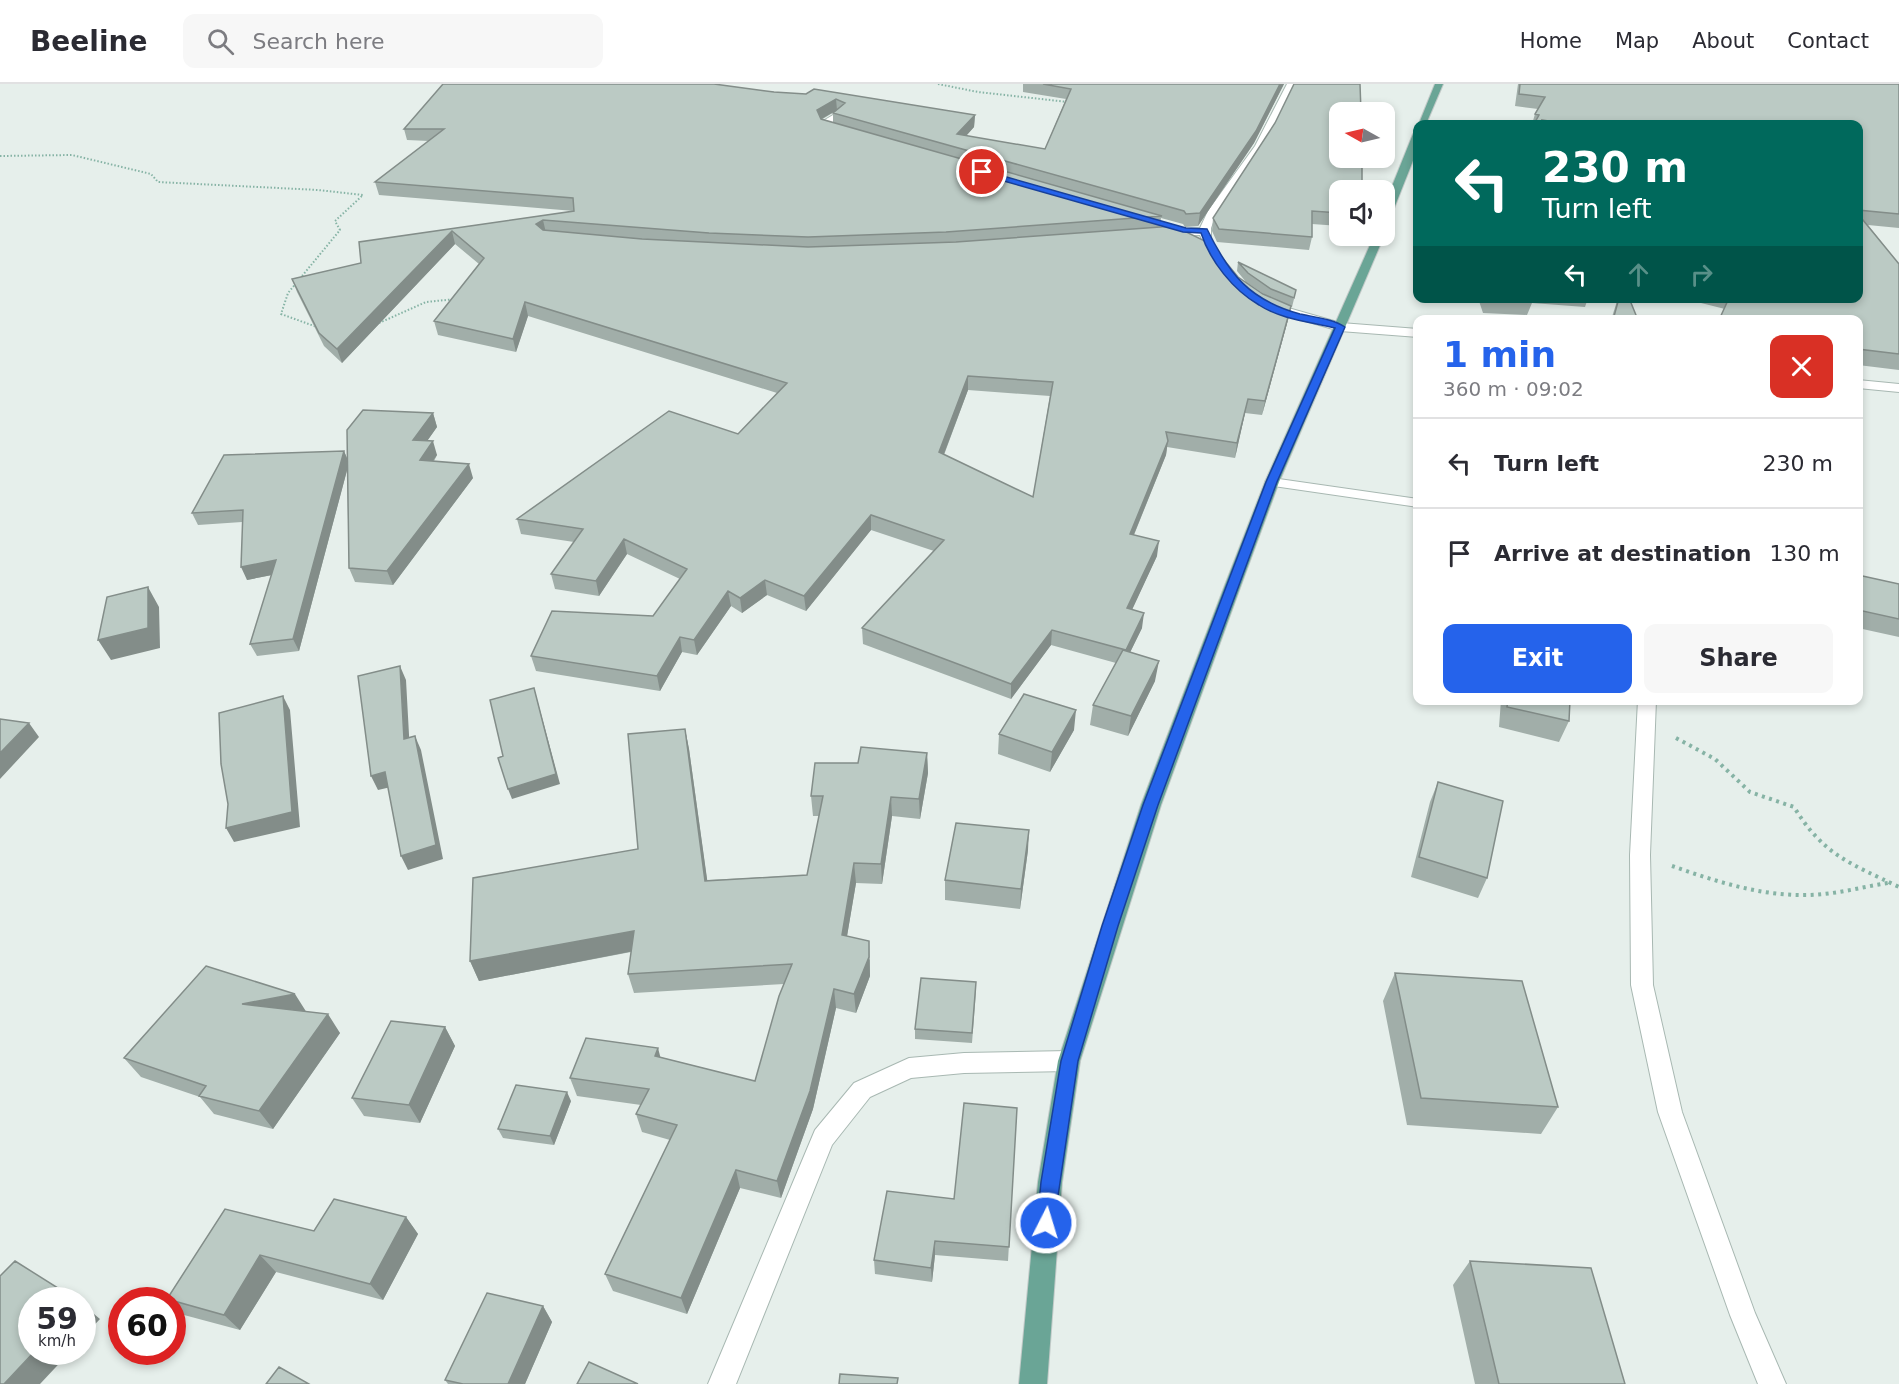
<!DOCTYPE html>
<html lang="en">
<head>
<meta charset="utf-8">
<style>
	body { margin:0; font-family:"DejaVu Sans",sans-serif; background:#f7f7f7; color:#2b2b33; height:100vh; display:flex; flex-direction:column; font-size:22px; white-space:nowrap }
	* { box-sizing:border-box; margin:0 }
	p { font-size:20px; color:#7c7c81 }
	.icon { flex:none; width:33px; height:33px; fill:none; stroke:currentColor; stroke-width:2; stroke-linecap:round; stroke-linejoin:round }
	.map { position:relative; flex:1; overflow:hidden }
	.sheet { position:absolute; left:1413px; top:231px; width:450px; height:390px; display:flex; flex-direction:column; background:#fff; border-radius:12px; box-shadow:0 3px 9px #0003 }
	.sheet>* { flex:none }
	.hud { position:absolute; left:1413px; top:36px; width:450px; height:183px; border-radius:12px; box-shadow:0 3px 9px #0003; background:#00695c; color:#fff; overflow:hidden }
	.needle { width:39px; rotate:278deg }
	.fabs { position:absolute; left:1329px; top:18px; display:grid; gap:12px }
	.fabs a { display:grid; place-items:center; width:66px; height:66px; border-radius:12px; background:#fff; box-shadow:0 3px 9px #0003; font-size:30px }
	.speed { position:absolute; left:18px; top:1203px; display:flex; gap:12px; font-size:30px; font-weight:700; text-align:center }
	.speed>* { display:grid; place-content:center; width:78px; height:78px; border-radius:50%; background:#fff; box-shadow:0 3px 9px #0003; line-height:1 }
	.speed small { font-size:15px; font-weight:400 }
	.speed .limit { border:9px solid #d22; background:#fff; color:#111 }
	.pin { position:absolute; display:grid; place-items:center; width:51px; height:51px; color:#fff; margin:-26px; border:3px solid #fff; border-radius:50%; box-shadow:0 2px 6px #0007 }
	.me { position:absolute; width:66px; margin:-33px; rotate:5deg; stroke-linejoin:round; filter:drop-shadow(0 0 4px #0008) }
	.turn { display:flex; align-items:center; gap:21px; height:126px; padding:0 30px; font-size:27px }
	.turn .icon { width:78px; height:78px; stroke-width:2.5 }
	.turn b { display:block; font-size:42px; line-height:51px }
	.lanes { display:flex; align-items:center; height:57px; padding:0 30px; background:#0003; justify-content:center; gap:30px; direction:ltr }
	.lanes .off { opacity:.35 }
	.round { display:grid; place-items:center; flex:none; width:63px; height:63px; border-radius:12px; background:#f7f7f7 }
	.head { display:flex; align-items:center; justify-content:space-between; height:102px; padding:0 30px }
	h1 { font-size:36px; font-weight:600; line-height:45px; color:#2563eb }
	.cta { display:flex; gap:12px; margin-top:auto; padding:12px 30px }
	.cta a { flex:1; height:69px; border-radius:12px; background:#2563eb; color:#fff; font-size:24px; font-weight:600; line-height:69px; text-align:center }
	.cta a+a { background:#f7f7f7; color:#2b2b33 }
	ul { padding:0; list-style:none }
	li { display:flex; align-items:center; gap:18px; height:90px; padding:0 30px; border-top:2px solid #e1e1e2 }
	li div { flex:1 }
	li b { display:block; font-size:22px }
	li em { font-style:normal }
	header { display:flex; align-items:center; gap:36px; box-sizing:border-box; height:84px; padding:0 30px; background:#fff; border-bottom:2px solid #e1e1e2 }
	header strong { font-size:28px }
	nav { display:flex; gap:33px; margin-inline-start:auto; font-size:21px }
	.search { width:420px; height:54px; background:#f7f7f7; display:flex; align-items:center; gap:15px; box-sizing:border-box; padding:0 21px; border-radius:12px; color:#7c7c81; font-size:22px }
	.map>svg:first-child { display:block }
</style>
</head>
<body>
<header>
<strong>Beeline</strong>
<div class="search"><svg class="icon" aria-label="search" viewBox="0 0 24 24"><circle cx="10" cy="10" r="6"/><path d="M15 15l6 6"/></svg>Search here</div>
<nav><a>Home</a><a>Map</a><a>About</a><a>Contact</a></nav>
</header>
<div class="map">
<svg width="1899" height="1300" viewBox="0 0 1899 1300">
	<rect width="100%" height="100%" fill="#e6efeb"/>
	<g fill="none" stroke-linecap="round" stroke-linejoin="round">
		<g stroke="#a8b8b2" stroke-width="2">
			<path id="lane" d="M1272,394L1418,415V423L1267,401L1265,398L1267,395Z
				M1638,616H1656L1650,771L1653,901L1682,1028L1755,1229L1786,1300H1758L1730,1231L1658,1028L1631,901L1630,771Z"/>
		</g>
		<g stroke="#a8b8b2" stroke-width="2">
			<path id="street" d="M1287,0H1295L1257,74L1215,133L1211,144V158H1203L1200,151L1154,152L1153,150L1158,147L1200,144L1208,127L1255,62Z
				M838,28L843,31L830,40L843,46V50H837L818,40Z
				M1409,69L1418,72V78L1406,74V70Z
				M1267,218L1341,239L1418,245V253L1340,247L1263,225L1261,222Z
				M1858,296L1899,300V308L1858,304Z
				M1069,967L1077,970L1080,977L1077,984L1069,987L964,989L911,994L870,1013L832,1061L736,1300H708L815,1046L854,999L909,974L964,969Z"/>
		</g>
		<g stroke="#c2cac8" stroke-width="2">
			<path id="primary" d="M1435,0H1443L1426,40L1418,42Z
				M1418,47V64L1389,137L1384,140V122L1413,50Z
				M1374,152H1384L1279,398L1241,501L1161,721L1080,977L1062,1098L1047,1300H1019L1038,1098L1058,977L1141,721L1225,501L1265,398Z"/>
		</g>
		<path stroke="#86b3a5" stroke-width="2" stroke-dasharray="1.5 2" stroke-linecap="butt" d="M938,0L978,8L1068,18
			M0,72L72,71L151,90L158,98L318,106L363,111L335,137L340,146L288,209L281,230L317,243
			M379,239L426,218L456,215"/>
		<path stroke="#86b3a5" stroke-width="4" stroke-dasharray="3 4.5" stroke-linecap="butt" d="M1676,654L1715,675L1750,708L1794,723C1824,772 1850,779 1899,803
			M1672,782C1715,797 1760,812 1806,811C1834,811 1861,803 1888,799"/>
		<use href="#lane" fill="#fff" fill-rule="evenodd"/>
		<use href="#street" fill="#fff" fill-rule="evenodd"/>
		<use href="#primary" fill="#6aa596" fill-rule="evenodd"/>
	</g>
	<path fill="#a1aea9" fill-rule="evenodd" d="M1023,0H1284L1254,59L1198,142L1185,143L1183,140L1161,134L1160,143L1263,210L1267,212L1246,198L1237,187L1238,178L1294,215L1292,223H1291L1288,236L1262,331L1245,329L1235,374L1167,363L1166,371L1134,451L1157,472L1132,525L1142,544L1130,568L1155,597L1128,652L1090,641L1093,621L1116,579L1051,561L1011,615L863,560L862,544L934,467L871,446L806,527L767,511L742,529L731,522L697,571L682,568L660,607L536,587L531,572L653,532L680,495L627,470L599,512L555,505L551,490L574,458L521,450L517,435L738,350L777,309L528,232L516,268L438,251L434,237L479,180L455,160L342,279L324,262L297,208L292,195L361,179L359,158L574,127L379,111L375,98L429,57L407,56L404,45L774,8L975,31L974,43L966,52L1045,65L1066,15L1023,8ZM834,28L833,29V39L821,36ZM968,306L1050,312L1033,413L944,371Z
		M1518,0H1899V144L1868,141L1899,180V286L1858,281V236L1725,225L1681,214H1858V40H1532L1535,30L1538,25L1515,22Z
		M1275,39L1349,74L1345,78L1340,106V142L1312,140V153L1309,166L1217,158L1212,147L1213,134Z
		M1478,214H1588L1585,223L1532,219L1527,231L1483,229Z
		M1618,214H1629L1638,236H1611Z
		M433,329L437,343L427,357L437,371L434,377L473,394L393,501L355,498L349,484L347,386L299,567L257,572L250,560L272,491L247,496L242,438L198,441L192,429L344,367L347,374Z
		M1858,491L1899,500V553L1858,544Z
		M1501,616H1570L1569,637L1559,658L1499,643Z
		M685,645L689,665L707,796L807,791L819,732H813L811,712L858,679L927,669L928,689L920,735L892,732L882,800L856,799L847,852L870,876V892L856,929L836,924L813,1025L781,1114L740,1104L687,1230L613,1207L605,1190L670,1056L642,1048L636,1030L641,1021L577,1012L570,994L660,973L755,997L784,900L634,909L628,890L631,868L479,897L470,877L638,765Z
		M1074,646L1050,688L998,670L999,650Z
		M1438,698L1487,794L1478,814L1411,793L1430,718Z
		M1028,766L1020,825L945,816V796Z
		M1395,889L1558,1023L1541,1050L1407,1041L1383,917Z
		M976,907L972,959L915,955V945Z
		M306,927L340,949L273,1045L214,1030L200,1013L141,993L124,974Z
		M445,943L455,962L420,1039L364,1032L352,1014Z
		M571,1017L554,1061L503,1054L498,1045Z
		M1017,1024L1008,1177L935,1171L932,1198L875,1190L874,1176L954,1115Z
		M225,1125L314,1147L406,1133L418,1150L383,1216L276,1188L240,1246L184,1231L172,1220V1216H168L167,1215Z
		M1470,1177L1625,1300H1475L1453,1201Z
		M543,1222L552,1238L525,1300H448L445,1296Z"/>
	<path fill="#838d89" d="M1280,0H1284L1254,59L1198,142L1200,129Z
		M836,15L837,26L818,37L817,26Z
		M975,31L974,43L957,62V50Z
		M1340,73L1349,74L1334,88L1337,76Z
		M543,136L546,149L536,140Z
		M452,147L455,160L342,279L337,265Z
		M525,218L528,232L516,268L513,255Z
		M1291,222L1288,236L1262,331L1265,317Z
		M968,292V306L939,383V368Z
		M1248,315L1245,329L1235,374L1237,359Z
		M433,329L437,343L418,370L413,356Z
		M433,357L437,371L424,390L420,376Z
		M1168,357L1166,371L1128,465L1130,450Z
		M344,367L349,379L299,567L293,555Z
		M469,380L473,394L393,501L387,487Z
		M871,431V446L806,527L804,512Z
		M624,455L627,470L599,512L596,497Z
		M1159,457L1157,472L1126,539L1127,524Z
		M276,476L282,489L247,496L241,483Z
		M765,496L767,511L742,529L740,514Z
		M148,503L159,523L160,564L111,576L98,556Z
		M728,507L731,522L697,571L694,556Z
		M1144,529L1142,544L1124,581L1126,566Z
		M1052,546L1051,561L1011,615V600Z
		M680,553L682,568L660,607L657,592Z
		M1159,577L1155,597L1128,652L1131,632Z
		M400,582L406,596L410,669L404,655Z
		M534,604L560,700L512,715L508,705Z
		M283,612L290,626L300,743L234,758L226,744Z
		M1076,626L1074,646L1050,688L1052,668Z
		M29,639L39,653L0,695V669Z
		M685,645L689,665L710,816L705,797Z
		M415,652L421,666L443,775L408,786L401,772Z
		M927,669L928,689L920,735L919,715Z
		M385,688L391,703L378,706L371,692Z
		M891,713L892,732L882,800L881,780Z
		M1029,746L1028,766L1020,825L1021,805Z
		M854,779L856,799L844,870L842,851Z
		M634,847L639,866L479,897L470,877Z
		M869,857L870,892L856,929L854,910Z
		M834,905L836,924L813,1025L781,1114L777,1097Z
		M295,910L307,929L242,920Z
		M328,930L340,949L273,1045L259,1027Z
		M445,943L455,962L420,1039L409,1021Z
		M658,964L663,983L655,972Z
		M567,1008L571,1017L554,1061L550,1052Z
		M736,1086L740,1104L687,1230L681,1214Z
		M406,1133L418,1150L383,1216L370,1200Z
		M935,1157V1171L932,1198L931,1184Z
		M260,1171L276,1188L240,1246L224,1231Z
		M82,1220L100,1235L82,1254Z
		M543,1222L552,1238L525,1300H508Z
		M34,1268H70L40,1300H4Z"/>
	<path fill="#bbcac4" stroke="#838d89" stroke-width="1.5" fill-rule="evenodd" d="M443,0H714L774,8L806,10L814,5L975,31L957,50L1045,65L1071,5L1043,0H1280L1256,47L1200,129L1186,130L1184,127L833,29L845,19L836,15L817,26L821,35L1162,132L946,148L808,153L709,149L543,136L536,140L543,146L642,155L808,163L956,158L1174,142L1211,160L1238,193L1263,210L1291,222L1265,317L1248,315L1237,359L1166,348L1168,357L1130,450L1159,457L1127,524L1144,529L1126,566L1052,546L1011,600L862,544L944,456L871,431L804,512L765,496L740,514L728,507L694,556L680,553L657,592L531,572L552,527L653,532L687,485L624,455L596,497L551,490L583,445L517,435L669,327L738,350L787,299L525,218L513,255L434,237L484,174L452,147L337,265L319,249L292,195L361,179L359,158L574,127L573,114L375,98L444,45H404ZM968,292L1053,298L1033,413L939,368Z
		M1294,0H1360L1361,28H1340V73L1337,76L1362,81V106H1340V129L1312,127V153L1219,145L1213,134L1275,39Z
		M1520,0H1899V130L1858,126V40H1567L1542,36L1543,40H1534L1539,31L1535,30L1545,13L1519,10Z
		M1858,130L1899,180V270L1858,265V236H1719L1729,214H1858Z
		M1238,178L1296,206L1294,214L1271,205L1248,189Z
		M1488,214H1531L1532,217Z
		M1619,214H1629L1638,236H1613Z
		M363,326L433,329L413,356L433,357L420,376L469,380L387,487L349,484L347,346Z
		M344,367L293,555L250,560L276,476L241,483L243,426L192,429L224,371Z
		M1858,491L1899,500V535L1858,526Z
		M148,503V544L98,556L107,513Z
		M1123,566L1159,577L1131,632L1093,621Z
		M400,582L404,655L415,652L436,761L401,772L385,688L371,692L358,592Z
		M534,604L556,690L508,705L498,674L503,672L490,616Z
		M1024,610L1076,626L1052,668L999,650Z
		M283,612L292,728L226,744L228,720L221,680L219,629Z
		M1508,616H1570L1569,637L1507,623Z
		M0,635L29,639L0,669Z
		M685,645L705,797L807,791L823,712H811L815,679H858L861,663L927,669L919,715L891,713L881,780L854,779L842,851L869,857V873L854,910L834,905L810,1007L777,1097L736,1086L681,1214L605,1190L677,1041L636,1030L649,1005L570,994L586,954L658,964L655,972L755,997L779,912L792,880L628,890L634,847L470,877L473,794L638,765L628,650Z
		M1438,698L1503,717L1487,794L1419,773Z
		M956,739L1029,746L1021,805L945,796Z
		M206,882L295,910L242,920L328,930L259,1027L199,1012L206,1002L124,974Z
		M1395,889L1522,897L1558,1023L1421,1014Z
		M921,894L976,898L972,949L915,945Z
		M391,937L445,943L409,1021L352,1014Z
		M516,1001L567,1008L550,1052L498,1045Z
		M964,1019L1017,1024L1009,1163L935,1157L931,1184L874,1176L887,1107L954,1115Z
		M334,1115L406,1133L370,1200L260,1171L224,1231L167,1215L225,1125L314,1147Z
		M15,1177L77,1216H32V1268H34L4,1300H0V1192Z
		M1470,1177L1591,1184L1625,1300H1499Z
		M487,1209L543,1222L508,1300H463L445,1296Z
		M589,1278L638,1300H577Z
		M279,1283L309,1300H266Z
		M840,1290L898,1294L897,1300H839Z"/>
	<path fill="#2563eb" stroke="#184099" stroke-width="1.5" d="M982,86L1186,144L1207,145C1229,190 1249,216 1300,230C1314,233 1334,235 1345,243L1277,398L1158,721L1118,842L1078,977L1053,1146L1046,1148L1039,1146L1037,1139L1041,1098L1061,977L1102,842L1143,721L1266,398L1335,244C1310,238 1280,235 1259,221C1233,206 1210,177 1201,149L1183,148L979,90Z"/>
</svg>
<div class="fabs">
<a><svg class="needle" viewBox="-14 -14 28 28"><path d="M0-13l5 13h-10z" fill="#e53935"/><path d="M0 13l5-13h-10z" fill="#7c7c81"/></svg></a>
<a><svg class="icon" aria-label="sound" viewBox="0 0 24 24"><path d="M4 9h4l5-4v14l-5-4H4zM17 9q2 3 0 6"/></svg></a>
</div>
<div class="speed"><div>59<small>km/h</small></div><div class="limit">60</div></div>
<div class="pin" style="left:982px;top:88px;background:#d93025"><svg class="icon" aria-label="arrive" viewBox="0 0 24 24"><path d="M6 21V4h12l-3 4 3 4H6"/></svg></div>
<svg class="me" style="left:1046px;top:1139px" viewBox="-20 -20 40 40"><circle r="17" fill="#2563eb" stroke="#fff" stroke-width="3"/><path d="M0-11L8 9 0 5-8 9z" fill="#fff"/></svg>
<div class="hud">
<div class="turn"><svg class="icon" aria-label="left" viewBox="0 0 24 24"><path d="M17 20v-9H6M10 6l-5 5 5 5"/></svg><div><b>230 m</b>Turn left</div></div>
<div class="lanes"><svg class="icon" aria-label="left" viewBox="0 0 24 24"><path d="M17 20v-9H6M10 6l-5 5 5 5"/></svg><svg class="icon off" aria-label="ahead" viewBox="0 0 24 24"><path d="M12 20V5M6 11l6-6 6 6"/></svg><svg class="icon off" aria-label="right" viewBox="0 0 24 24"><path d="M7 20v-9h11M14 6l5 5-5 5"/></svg></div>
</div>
<section class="sheet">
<div class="head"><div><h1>1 min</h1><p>360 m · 09:02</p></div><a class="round" style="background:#d93025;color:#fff"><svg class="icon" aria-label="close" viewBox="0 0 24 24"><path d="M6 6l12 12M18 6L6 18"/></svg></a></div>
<ul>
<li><svg class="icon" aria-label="left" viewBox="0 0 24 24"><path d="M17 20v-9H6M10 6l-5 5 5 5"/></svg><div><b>Turn left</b></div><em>230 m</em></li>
<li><svg class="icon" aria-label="arrive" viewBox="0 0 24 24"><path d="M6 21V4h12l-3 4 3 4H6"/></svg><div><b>Arrive at destination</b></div><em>130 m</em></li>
</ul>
<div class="cta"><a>Exit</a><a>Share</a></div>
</section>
</div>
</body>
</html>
